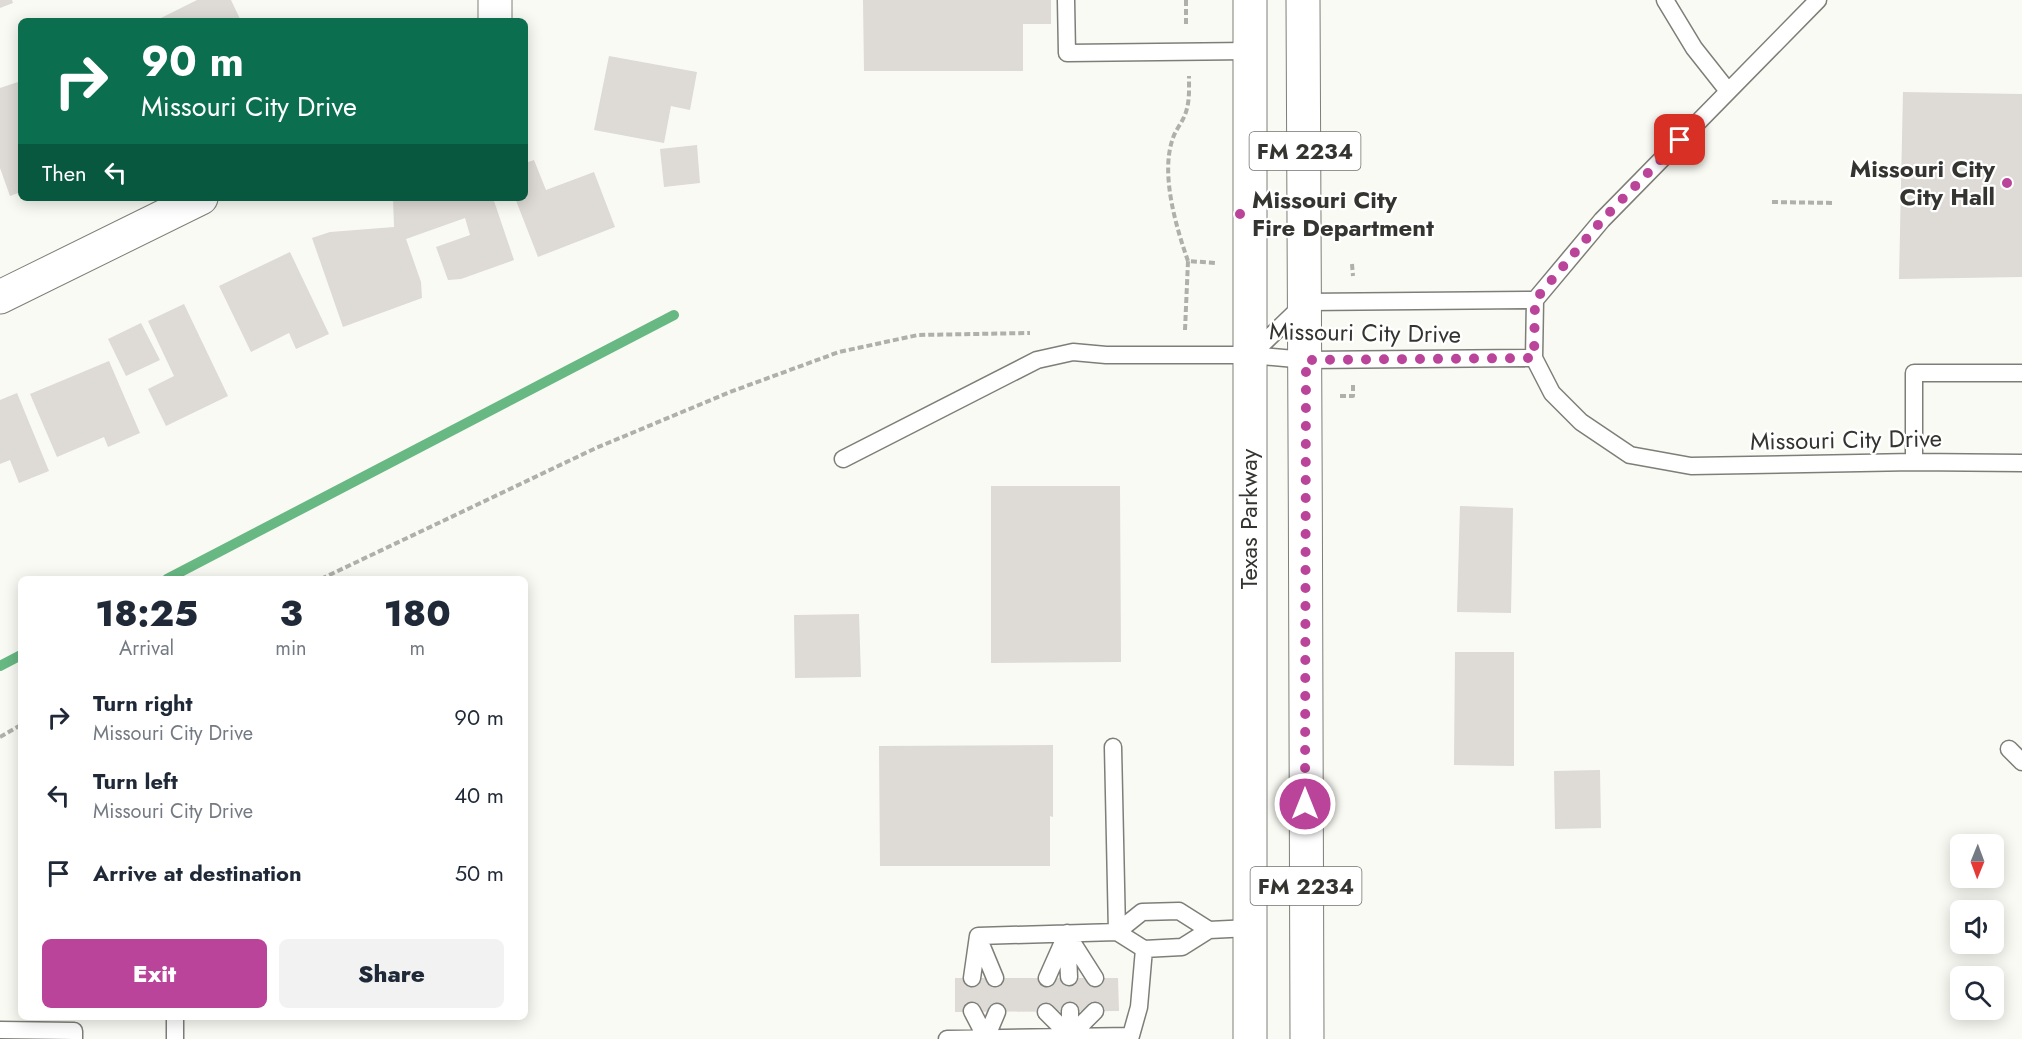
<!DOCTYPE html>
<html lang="en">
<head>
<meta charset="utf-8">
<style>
	body { margin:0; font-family:Jost,sans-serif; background:#f2f2f3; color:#1f2937; height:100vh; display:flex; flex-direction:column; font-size:22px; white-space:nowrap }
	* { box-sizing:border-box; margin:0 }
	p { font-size:20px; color:#747a83 }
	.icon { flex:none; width:33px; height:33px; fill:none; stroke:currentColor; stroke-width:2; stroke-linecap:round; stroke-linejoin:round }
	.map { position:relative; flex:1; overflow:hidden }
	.panel { position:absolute; left:18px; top:576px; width:510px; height:444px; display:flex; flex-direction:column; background:#fff; border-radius:9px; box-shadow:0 3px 15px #0003 }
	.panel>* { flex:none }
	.hud { position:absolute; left:18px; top:18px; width:510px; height:183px; border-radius:9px; box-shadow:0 3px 15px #0003; background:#0b6e4f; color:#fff; overflow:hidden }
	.needle { width:39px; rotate:181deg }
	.controls { position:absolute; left:1950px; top:834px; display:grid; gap:12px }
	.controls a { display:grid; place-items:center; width:54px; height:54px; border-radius:9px; background:#fff; box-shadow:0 3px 15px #0003; font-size:30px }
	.pin { position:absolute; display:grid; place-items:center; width:51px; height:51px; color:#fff; margin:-26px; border-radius:12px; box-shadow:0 3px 9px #0006 }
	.me { position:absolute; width:66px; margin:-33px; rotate:0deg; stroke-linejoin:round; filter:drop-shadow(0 0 4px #0008) }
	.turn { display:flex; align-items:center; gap:21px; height:126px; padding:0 24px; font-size:27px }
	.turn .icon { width:78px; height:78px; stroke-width:2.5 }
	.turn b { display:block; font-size:42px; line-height:51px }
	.then { display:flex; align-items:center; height:57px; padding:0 24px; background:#0003; gap:12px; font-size:22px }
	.eta { display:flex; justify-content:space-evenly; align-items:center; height:102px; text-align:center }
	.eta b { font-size:36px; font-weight:800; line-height:42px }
	.cta { display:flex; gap:12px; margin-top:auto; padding:12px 24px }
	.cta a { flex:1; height:69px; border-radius:9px; background:#bb449b; color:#fff; font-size:24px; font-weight:800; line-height:69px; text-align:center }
	.cta a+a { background:#f2f2f3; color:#1f2937 }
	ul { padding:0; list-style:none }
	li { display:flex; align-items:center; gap:18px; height:78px; padding:0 24px }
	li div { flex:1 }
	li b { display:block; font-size:22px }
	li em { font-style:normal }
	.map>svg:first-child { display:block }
</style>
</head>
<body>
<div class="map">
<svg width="2022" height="1039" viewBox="0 0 2022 1039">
	<rect width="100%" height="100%" fill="#fafaf4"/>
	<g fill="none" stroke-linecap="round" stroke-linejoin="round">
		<path stroke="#67b882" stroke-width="10" d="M167,579L674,315
			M0,666L21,655"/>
	</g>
	<path fill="#dedad5" d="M0,0H12L13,3L0,8Z
		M197,0H231L241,21H155Z
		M863,0H1051V24H1023V71H864Z
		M609,56L697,72L690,110L671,106L664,143L594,130Z
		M21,81V192L10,196L0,168V88Z
		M1903,92L2022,94V277L1899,279Z
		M697,145L700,183L664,187L660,149Z
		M534,160L546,190L594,172L615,227L538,257L515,198H525V163Z
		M393,198H493L514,260L461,279L448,280L436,247L470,235L465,218L406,239L421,282L422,298L343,327L312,238L330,232L394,227Z
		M290,252L329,334L296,349L289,333L251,352L219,286Z
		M184,304L228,396L166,426L148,389L174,376L148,321Z
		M141,323L160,360L126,376L108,339Z
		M109,361L140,433L108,447L104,437L57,457L30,394Z
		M17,393L49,471L19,483L10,460L0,464V400Z
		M991,486H1120L1121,662L991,663Z
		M1460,506L1513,508L1511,613L1457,612Z
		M859,614L861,677L795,678L794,615Z
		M1455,652H1514V766L1454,765Z
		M1053,745V817L1050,816V866H880L879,746Z
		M1600,770L1601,828L1555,829L1554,771Z
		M955,978H1118L1119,1011L955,1012Z"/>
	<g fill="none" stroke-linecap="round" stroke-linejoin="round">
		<g stroke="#7e7e79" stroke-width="19">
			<path id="service" d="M1066,0L1067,53L1249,51
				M1665,0L1694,48L1728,91
				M1818,0L1602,220L1535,300L1534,358L1552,393L1581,422L1630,455L1691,466L1914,462L2022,463
				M1251,355L1306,302L1535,300
				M843,459L1037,360L1073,352L1106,355H1250L1306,360L1534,358
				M1914,462V373H2022
				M2009,749L2022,762
				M1209,930L1179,911L1142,912L1117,932L1144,949L1182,947L1209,930L1250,928
				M1067,934L1095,978
				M978,937L995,978
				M972,978L978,936L1117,932L1113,747
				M1047,978L1067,933L1069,977
				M972,1011L986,1038L997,1012
				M1070,1011V1036
				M1046,1012L1070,1036L1095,1011
				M0,1030L74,1031V1039
				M175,1039V1017
				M947,1039L1130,1036
				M1130,1039L1139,1007L1144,949"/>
		</g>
		<g stroke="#7e7e79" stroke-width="35">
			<path id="minor" d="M495,0V21
				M0,297L201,198"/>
		</g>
		<g stroke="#7e7e79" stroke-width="35">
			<path id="primary" d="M1250,0V1039
				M1303,0C1307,346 1304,693 1307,1039"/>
		</g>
		<path stroke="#b0b0ab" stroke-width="4" stroke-dasharray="6 3" stroke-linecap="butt" d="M1186,0V26
			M1772,202L1835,203
			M1188,261C1176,227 1160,173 1173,138C1175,131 1181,124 1184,117C1190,104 1189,90 1189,76
			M1352,264L1353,276
			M1185,330L1188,261L1216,263
			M1340,396H1353V384
			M321,579L596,448L730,392L839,352L918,335L1030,333
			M0,737L21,725"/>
		<use href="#service" stroke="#fff" stroke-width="16"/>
		<use href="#minor" stroke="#fff" stroke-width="33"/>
		<use href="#primary" stroke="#fff" stroke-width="33"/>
	</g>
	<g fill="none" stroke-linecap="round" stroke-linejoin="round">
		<path stroke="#bb449b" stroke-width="10" stroke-dasharray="0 18" d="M1305,804L1306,360L1534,358L1535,300L1602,220L1680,140"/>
	</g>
	<g fill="#bb449b" stroke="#fff" stroke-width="2">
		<circle cx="2007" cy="183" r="6"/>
		<circle cx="1240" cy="214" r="6"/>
	</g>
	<g text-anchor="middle" stroke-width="4.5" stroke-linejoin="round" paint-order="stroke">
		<g fill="#fff" stroke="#71716f" stroke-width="1.5">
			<rect x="1249.5" y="132" width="111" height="38" rx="4.5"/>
			<rect x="1250.5" y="867" width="111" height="38" rx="4.5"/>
		</g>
		<g font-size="22" font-weight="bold" fill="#343431">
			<text x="1305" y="159">FM 2234</text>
			<text x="1306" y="894">FM 2234</text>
		</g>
		<g font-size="24" font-weight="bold" fill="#343431" stroke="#fff" text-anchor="end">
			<text x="1995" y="177">Missouri City<tspan x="1995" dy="28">City Hall</tspan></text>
			<text x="1252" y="208" text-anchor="start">Missouri City<tspan x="1252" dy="28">Fire Department</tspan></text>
		</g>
		<g font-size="24" fill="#343431" stroke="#fff">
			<text transform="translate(1365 333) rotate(1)" y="8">Missouri City Drive</text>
			<text transform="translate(1846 440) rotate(-1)" y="8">Missouri City Drive</text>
			<text transform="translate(1249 519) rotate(-90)" y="8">Texas Parkway</text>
		</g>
	</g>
</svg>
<div class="controls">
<a><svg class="needle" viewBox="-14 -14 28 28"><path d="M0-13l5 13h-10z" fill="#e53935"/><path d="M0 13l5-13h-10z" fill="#747a83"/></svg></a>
<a><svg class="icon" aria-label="sound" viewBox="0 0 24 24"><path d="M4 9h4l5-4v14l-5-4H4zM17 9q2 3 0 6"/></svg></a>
<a><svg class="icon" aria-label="search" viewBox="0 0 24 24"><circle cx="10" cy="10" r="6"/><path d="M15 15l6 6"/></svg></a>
</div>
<div class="pin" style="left:1680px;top:140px;background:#d93025"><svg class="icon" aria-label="arrive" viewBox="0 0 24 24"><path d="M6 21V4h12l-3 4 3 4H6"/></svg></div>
<svg class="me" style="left:1305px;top:804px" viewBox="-20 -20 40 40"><circle r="17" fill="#bb449b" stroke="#fff" stroke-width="3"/><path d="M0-11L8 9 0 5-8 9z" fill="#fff"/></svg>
<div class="hud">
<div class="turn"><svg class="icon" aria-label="right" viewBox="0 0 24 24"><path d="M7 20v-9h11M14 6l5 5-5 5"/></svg><div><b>90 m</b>Missouri City Drive</div></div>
<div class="then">Then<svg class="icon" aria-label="left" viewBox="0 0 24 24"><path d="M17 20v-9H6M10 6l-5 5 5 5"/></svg></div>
</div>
<section class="panel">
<div class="eta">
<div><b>18:25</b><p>Arrival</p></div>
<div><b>3</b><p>min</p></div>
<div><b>180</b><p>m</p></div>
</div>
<ul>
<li><svg class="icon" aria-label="right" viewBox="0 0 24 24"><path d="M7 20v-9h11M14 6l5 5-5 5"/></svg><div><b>Turn right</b><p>Missouri City Drive</p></div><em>90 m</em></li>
<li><svg class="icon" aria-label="left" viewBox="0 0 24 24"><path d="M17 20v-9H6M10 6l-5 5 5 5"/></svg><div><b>Turn left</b><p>Missouri City Drive</p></div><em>40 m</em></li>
<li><svg class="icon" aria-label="arrive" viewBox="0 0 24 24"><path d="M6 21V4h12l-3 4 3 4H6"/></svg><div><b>Arrive at destination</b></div><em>50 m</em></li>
</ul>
<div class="cta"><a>Exit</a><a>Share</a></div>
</section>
</div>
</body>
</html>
